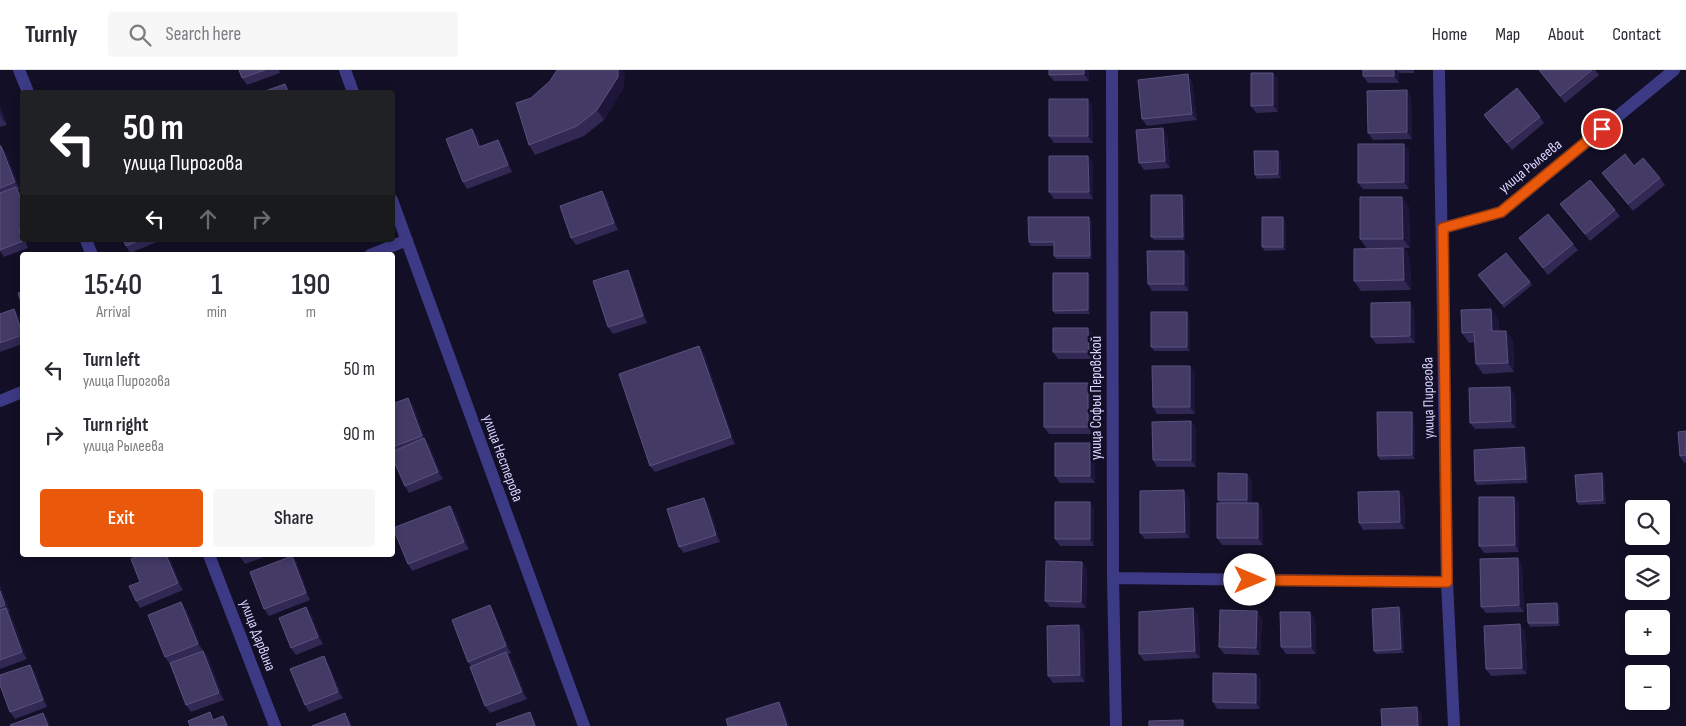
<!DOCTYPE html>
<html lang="en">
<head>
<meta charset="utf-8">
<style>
	body { margin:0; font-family:"Sofia Sans Condensed",sans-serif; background:#f7f7f7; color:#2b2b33; height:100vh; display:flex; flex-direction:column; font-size:19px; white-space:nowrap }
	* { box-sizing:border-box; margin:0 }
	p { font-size:16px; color:#7c7c81 }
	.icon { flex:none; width:28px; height:28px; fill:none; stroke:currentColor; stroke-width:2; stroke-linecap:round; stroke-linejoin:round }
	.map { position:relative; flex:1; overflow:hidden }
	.panel { position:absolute; left:20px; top:182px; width:375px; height:305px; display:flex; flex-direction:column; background:#fff; border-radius:5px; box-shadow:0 2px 8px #0003 }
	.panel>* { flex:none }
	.top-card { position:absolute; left:20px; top:20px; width:375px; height:152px; border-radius:5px; box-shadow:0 2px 8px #0003; background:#202124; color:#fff; overflow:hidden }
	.buttons { position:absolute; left:1625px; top:430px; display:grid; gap:10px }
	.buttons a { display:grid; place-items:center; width:45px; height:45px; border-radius:5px; background:#fff; box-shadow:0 2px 8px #0003; font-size:25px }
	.pin { position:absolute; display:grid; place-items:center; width:42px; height:42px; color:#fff; margin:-21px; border:2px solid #fff; border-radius:50%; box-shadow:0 1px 5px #0007 }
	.me { position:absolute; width:55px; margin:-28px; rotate:90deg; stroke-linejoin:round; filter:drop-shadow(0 0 4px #0008) }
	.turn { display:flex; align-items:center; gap:18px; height:105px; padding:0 20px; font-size:22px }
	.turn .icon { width:65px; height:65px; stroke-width:2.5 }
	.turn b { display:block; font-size:35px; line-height:42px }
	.lanes { display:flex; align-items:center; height:48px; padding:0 20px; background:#0003; justify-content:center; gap:25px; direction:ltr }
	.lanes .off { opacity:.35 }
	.eta { display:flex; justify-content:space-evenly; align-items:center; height:85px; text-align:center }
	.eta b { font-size:30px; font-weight:600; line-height:35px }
	.primary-button { display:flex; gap:10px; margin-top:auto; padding:10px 20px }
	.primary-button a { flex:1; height:58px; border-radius:5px; background:#ea580c; color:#fff; font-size:20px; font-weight:600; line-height:58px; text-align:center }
	.primary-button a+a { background:#f7f7f7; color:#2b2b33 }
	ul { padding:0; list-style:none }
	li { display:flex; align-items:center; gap:15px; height:65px; padding:0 20px }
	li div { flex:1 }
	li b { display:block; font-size:19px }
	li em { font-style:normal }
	header { display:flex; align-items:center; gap:30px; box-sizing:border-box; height:70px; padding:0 25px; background:#fff; border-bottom:1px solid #e1e1e2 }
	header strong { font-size:24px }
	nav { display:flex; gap:28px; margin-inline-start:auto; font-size:18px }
	.search { width:350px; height:45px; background:#f7f7f7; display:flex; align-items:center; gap:12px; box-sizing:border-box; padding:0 18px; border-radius:5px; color:#7c7c81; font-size:19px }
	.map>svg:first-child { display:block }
</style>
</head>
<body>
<header>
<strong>Turnly</strong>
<div class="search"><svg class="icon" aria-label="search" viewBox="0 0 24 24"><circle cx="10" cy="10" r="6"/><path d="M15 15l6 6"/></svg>Search here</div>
<nav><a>Home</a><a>Map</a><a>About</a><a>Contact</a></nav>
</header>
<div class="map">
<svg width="1686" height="656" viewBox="0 0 1686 656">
	<rect width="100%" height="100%" fill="#130f26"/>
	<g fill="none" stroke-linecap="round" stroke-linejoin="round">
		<path stroke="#3d3a85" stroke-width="12" d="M19,0L28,22
			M345,0L353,22
			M1112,0L1113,508L1116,656
			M1439,0L1447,512L1454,656
			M392,130L584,656
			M1443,158L1501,142L1674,0
			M86,170L92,185
			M370,185L407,170
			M0,331L22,322
			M209,485L275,656
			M1113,508L1447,512"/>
	</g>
	<path fill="#312854" d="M239,0H279L280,3L247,15L242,8Z
		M1089,0V11H1054L1049,5Z
		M1363,0H1414V3H1399V13H1368L1363,6Z
		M1539,0H1595L1599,5L1565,33Z
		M1273,3L1278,9V42L1256,43L1251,36Z
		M1192,11L1197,50L1147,56L1142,49Z
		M624,17L604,50L584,66L535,85L529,75Z
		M1407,20L1411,27L1412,69L1373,70L1368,63Z
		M0,36L7,55L0,57Z
		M1092,36L1093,73H1054L1049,66Z
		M1484,45L1540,47L1544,53L1512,80Z
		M472,59L477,66L481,76L503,77L512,102L467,119L463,112Z
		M1167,65L1170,98L1144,100L1139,93Z
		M0,76L6,83L20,119H18L22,127V170H25L28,178L4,187L0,181Z
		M1409,80V119H1363L1358,113Z
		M1278,81L1280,84L1281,108L1257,109L1255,105Z
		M1093,92V129H1054L1049,122Z
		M1602,103L1660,108L1665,115L1633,141Z
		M1182,125L1185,128V170H1154L1151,167Z
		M607,128L618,160L576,175L571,168Z
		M1560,134L1615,140L1620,146L1590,171Z
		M1409,136L1410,178H1404L1410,188L1411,220L1361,221L1354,211L1367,179L1360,169Z
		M1283,147L1285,150L1286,180L1265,181L1262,177Z
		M1092,150V189H1056L1054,186V176H1031L1029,172Z
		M1519,168L1573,174L1578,180L1548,205Z
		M123,170H162L130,183L126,176Z
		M288,170H296L290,172Z
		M1189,187V221H1152L1148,214Z
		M628,200L632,207L647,253L613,264L608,257Z
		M1088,203L1090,207V244H1055L1053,241Z
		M1481,209L1530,212L1532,215L1504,238Z
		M14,239L19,246L22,256V274L0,282V244Z
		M1414,239L1415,273L1376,274L1371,267Z
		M1187,242L1189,245L1190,281H1154L1151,277Z
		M1498,248L1499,261L1513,270L1514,302L1483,304L1476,294L1475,272L1469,273L1462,263Z
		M1093,264V289H1058L1053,282Z
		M704,283L735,374L655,402L650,396Z
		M1195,303V344H1157L1153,337Z
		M1092,320V364H1049L1044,357Z
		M1515,324L1516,358L1475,359L1470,353Z
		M408,328L413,335L426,371L429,375L443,409L409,423L405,416L392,387V334Z
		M1412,342L1414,345L1415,389L1380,390L1378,386Z
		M1191,351L1196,358V397H1157L1153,390Z
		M1686,361V392L1684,393L1680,386Z
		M1090,373L1095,380V413H1060L1055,406Z
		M1524,377L1527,381L1528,413L1477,415L1475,411Z
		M1247,404L1252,411V433H1258L1262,440L1263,475H1222L1217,468L1220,433L1218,430Z
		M1604,407L1606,434L1579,435L1577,432Z
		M1399,421L1404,427L1405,459L1363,460L1359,453Z
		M1189,427L1190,468L1145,469L1140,463Z
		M1514,427L1519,433V482L1484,483L1479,476Z
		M704,428L708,434L720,472L684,483L679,477Z
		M450,436L455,442L469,479L412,501L408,494Z
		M1094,439V476H1060L1055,469Z
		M135,485H168L183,520L140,538L136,531L140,512L136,487Z
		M239,485H269L245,494Z
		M292,486L297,493L310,530L269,546L264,539Z
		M1522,495L1524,542L1486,543L1481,537Z
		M1087,499L1086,538L1050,537L1045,531Z
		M0,515L10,542H9L11,545L27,589L0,599Z
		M1557,533L1560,536V556L1530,557L1528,553Z
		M306,537L311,544L323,574L296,585L291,578Z
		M1193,538L1198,545L1200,588L1144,591L1139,584Z
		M186,539L203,581L208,587L224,630L191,642L186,635L170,594L165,587Z
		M1402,541L1404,583L1376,584L1374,581Z
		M494,542L511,583L508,584L511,589L527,629L490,643L485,636L471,596L468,592Z
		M1262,548L1260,585L1224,584L1219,577Z
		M1315,548L1316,584H1286L1281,577Z
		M1525,561L1527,604L1491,606L1486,599Z
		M1084,562L1085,612L1053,613L1048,606Z
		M328,593L343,628L309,642L305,635Z
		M30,595L35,602L47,637L15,649L10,642Z
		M1256,604L1261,610L1260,639H1217L1213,632Z"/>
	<path fill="#1d163a" d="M618,0H625L624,17L604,50L597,40Z
		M1084,0H1089V11L1084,4Z
		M1394,0H1397L1399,3V13L1394,6Z
		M1273,3L1278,9V42L1273,35Z
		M1188,4L1192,11L1197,50L1192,44Z
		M285,14L290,21V22H288Z
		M1407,20L1411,27L1412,69L1407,62Z
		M1088,29L1092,36L1093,73L1088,66Z
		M0,36L7,55L2,48L0,42Z
		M1163,58L1167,65L1170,98L1165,91Z
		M472,59L477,66L484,84L479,77Z
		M498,70L503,77L512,102L508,95Z
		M1404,74L1409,80V119L1404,112Z
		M1,76L6,83L20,119L15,112Z
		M1278,81L1280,84L1281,108L1278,104Z
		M1088,86L1093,92V129L1089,122Z
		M16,117L22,127V132Z
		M602,121L607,128L618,160L614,153Z
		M1182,125L1185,128V170L1183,167Z
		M1402,127L1409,136L1410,178L1403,169Z
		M1089,147L1092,150V189L1090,186Z
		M1283,147L1285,150L1286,180L1283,177Z
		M1403,178L1410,188L1411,220L1404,210Z
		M1184,181L1189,187V221L1184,214Z
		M628,200L632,207L647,253L643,246Z
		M1088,203L1090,207V244L1088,240Z
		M1410,232L1414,239L1415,273L1410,266Z
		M14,239L19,246L22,256V263Z
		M1491,239L1498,248L1499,271L1492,261Z
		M1187,242L1189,245L1190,281L1187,277Z
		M1088,258L1093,264V289L1089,282Z
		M1506,261L1513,270L1514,302L1508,293Z
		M699,276L704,283L735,374L731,367Z
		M1190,296L1195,303V344L1190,337Z
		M1088,313L1092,320V364L1088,357Z
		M1510,317L1515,324L1516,358L1511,351Z
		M408,328L413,335L426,371L429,375L443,409L438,402L425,370L422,366Z
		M1412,342L1414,345L1415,389L1412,385Z
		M1191,351L1196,358V397L1191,390Z
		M1090,373L1095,380V413L1090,406Z
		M1524,377L1527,381L1528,413L1526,409Z
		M1602,403L1604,407L1606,434L1603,430Z
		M1247,404L1252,411V437L1247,430Z
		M1184,420L1189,427L1190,468L1185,462Z
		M1399,421L1404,427L1405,459L1400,452Z
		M1514,427L1519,433V482L1515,475Z
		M704,428L708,434L720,472L716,465Z
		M1090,432L1094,439V476L1090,469Z
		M1258,433L1262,440L1263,475L1258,468Z
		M450,436L455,442L469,479L464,472Z
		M166,485H168L183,520L178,513Z
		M292,486L297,493L310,530L306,523Z
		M1518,488L1522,495L1524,542L1519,535Z
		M1082,492L1087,499L1086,538L1081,532Z
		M0,515L10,542L5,535L0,521Z
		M181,532L186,539L203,581L198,574Z
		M1557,533L1560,536V556L1558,553Z
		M490,535L494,542L511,583L506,576Z
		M306,537L311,544L323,574L318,567Z
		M1399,537L1402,541L1404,583L1401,579Z
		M6,538L11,545L27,589L22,582Z
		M1193,538L1198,545L1200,588L1195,581Z
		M1257,541L1262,548L1260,585L1256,578Z
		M1310,542L1315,548L1316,584L1311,577Z
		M1520,554L1525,561L1527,604L1522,598Z
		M1079,555L1084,562L1085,612L1080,605Z
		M203,581L208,587L224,630L219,623Z
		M506,582L511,589L527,629L522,622Z
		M324,586L328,593L343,628L338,622Z
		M30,595L35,602L47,637L43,630Z
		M1256,604L1261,610L1260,639L1256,633Z
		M779,632L784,639L790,656H787Z
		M1417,637L1422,644V656H1418Z
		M530,642L534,649L537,656H535Z
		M43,643L48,649L50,656H48Z
		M345,643L350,650L352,656H350Z
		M223,646L228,652L229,656H227Z
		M1183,650L1185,653L1186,656H1183Z"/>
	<path fill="#433a66" stroke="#5a527e" d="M239,0H265L242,8Z
		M557,0H618V7L597,40L577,56L529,75L516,33L531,28L550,11Z
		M1049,0H1084V4L1049,5Z
		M1363,0H1394V6H1363Z
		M1539,0H1592L1560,26Z
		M1251,3H1273V35L1251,36Z
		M1188,4L1192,44L1142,49L1138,10Z
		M285,14L288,22H262Z
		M1517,18L1540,47L1507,73L1484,45Z
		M1407,20V62L1368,63L1367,21Z
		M1049,29H1088V66H1049Z
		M1163,58L1165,91L1139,93L1136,60Z
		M472,59L479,77L498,70L508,95L463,112L446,69Z
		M1358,74H1404V112L1358,113Z
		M0,76H1L15,112L0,118Z
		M1254,81H1278V104L1255,105Z
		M1625,84L1634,96L1643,88L1660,108L1628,134L1602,103Z
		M1049,86H1088L1089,122H1049Z
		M1590,110L1615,140L1585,164L1560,134Z
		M16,117L22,132V158L19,160L23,171L0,180V123Z
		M602,121L614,153L571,168L560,136Z
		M1151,125H1182L1183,167H1151Z
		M1360,127H1402L1403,169H1360Z
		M1548,144L1573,174L1543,198L1519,168Z
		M1028,147H1089L1090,186H1054V172H1029Z
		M1262,147H1283V177H1262Z
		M123,170H140L126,176Z
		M1403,178L1404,210L1354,211V179Z
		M1147,181H1184V214H1148Z
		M1506,183L1530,212L1502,234L1478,205Z
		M628,200L643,246L608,257L593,211Z
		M1053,203H1088V240L1053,241Z
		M22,222V236L18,223Z
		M1410,232V266L1371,267V233Z
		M14,239L22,263V265L0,273V244Z
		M1491,239L1492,261H1506L1508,293L1476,294L1474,262L1462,263L1461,240Z
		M1151,242H1187V277H1151Z
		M1053,258H1088L1089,282H1053Z
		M699,276L731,367L650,396L619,304Z
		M1152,296H1190V337H1153Z
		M1044,313H1088V357H1044Z
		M1510,317L1511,351L1470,353L1469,318Z
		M408,328L422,366L392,377V334Z
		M1377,342H1412V385L1378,386Z
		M1191,351V390H1153L1152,352Z
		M1686,361V385L1680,386L1678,362Z
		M424,368L438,402L405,416L392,387V382Z
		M1055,373H1090V406H1055Z
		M1524,377L1526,409L1475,411L1474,380Z
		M1218,403L1247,404V430H1218Z
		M1602,403L1603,430L1577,432L1575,405Z
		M1184,420L1185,462L1140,463V421Z
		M1399,421L1400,452L1359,453L1358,422Z
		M1479,427H1514L1515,475L1479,476Z
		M704,428L716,465L679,477L667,439Z
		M1055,432H1090V469H1055Z
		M1217,433H1258V468H1217Z
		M450,436L464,472L408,494L393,458Z
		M140,485H166L178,513L136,531L129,516L140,512L131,489Z
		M239,485H246L240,487Z
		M292,486L306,523L264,539L250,502Z
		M1518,488L1519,535L1481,537L1480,489Z
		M1046,491L1082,492L1081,532L1045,531Z
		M0,521L5,535L0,537Z
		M181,532L198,574L165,587L148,545Z
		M1557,533L1558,553H1528L1527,534Z
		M490,535L506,576L468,592L452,550Z
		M306,537L318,567L291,578L279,548Z
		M1399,537L1401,579L1374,581L1372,539Z
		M6,538L22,582L0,590V540Z
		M1193,538L1195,581L1139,584V542Z
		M1220,540L1257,541L1256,578L1219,577Z
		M1280,542H1310L1311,577H1281Z
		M1520,554L1522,598L1486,599L1484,556Z
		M1079,555L1080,605L1048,606L1047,556Z
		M203,581L219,623L186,635L170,593Z
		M506,582L522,622L485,636L470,597Z
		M324,586L338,622L305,635L290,599Z
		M30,595L43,630L10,642L0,615V605Z
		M1213,603L1256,604V633L1213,632Z
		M779,632L787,656H728L726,649Z
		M1417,637L1418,656H1382L1381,639Z
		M210,642L213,650L223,646L227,656H190L188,651Z
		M530,642L535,656H497L496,654Z
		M43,643L48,656H11L10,655Z
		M345,643L350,656H312Z
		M1183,650V656H1149V651Z"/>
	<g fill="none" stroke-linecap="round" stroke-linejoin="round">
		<g stroke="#983908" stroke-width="12">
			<path id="route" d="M1250,510L1447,512L1443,158L1501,142L1602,59"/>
		</g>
		<use href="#route" stroke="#ea580c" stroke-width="9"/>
	</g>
	<g text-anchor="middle" stroke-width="5" stroke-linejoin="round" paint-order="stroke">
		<g font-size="15" fill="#d9d4ff" stroke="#130f26">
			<text transform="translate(1530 96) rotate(-39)" y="5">улица Рылеева</text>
			<text transform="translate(1096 328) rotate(-90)" y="5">улица Софьи Перовской</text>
			<text transform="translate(1428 328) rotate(-91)" y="5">улица Пирогова</text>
			<text transform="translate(503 388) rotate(70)" y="5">улица Нестерова</text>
			<text transform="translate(258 565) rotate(69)" y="5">улица Дарвина</text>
		</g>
	</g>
</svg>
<div class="buttons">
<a><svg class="icon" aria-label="search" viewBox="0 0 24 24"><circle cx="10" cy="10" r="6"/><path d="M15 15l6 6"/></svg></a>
<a><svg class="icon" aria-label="layers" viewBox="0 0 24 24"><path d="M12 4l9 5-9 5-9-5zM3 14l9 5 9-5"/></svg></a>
<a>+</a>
<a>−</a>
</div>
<div class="pin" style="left:1602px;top:59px;background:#d93025"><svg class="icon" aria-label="arrive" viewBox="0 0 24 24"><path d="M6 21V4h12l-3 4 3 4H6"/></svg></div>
<svg class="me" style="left:1250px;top:510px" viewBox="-20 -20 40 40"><circle r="19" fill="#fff"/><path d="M0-13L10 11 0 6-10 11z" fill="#ea580c"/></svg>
<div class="top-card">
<div class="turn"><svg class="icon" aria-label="left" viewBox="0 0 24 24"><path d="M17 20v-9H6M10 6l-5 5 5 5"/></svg><div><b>50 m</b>улица Пирогова</div></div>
<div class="lanes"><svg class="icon" aria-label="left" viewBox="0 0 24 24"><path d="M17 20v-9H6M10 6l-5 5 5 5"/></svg><svg class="icon off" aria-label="ahead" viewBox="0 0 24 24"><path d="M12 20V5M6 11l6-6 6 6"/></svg><svg class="icon off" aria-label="right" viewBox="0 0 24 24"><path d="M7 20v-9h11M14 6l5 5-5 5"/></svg></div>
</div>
<section class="panel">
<div class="eta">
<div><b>15:40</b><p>Arrival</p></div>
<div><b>1</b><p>min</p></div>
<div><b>190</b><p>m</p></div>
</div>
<ul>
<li><svg class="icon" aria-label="left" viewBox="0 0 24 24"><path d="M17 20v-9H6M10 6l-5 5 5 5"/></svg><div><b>Turn left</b><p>улица Пирогова</p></div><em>50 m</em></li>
<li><svg class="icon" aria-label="right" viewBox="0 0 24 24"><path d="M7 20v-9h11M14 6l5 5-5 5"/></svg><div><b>Turn right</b><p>улица Рылеева</p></div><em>90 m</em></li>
</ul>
<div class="primary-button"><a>Exit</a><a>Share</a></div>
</section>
</div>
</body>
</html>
